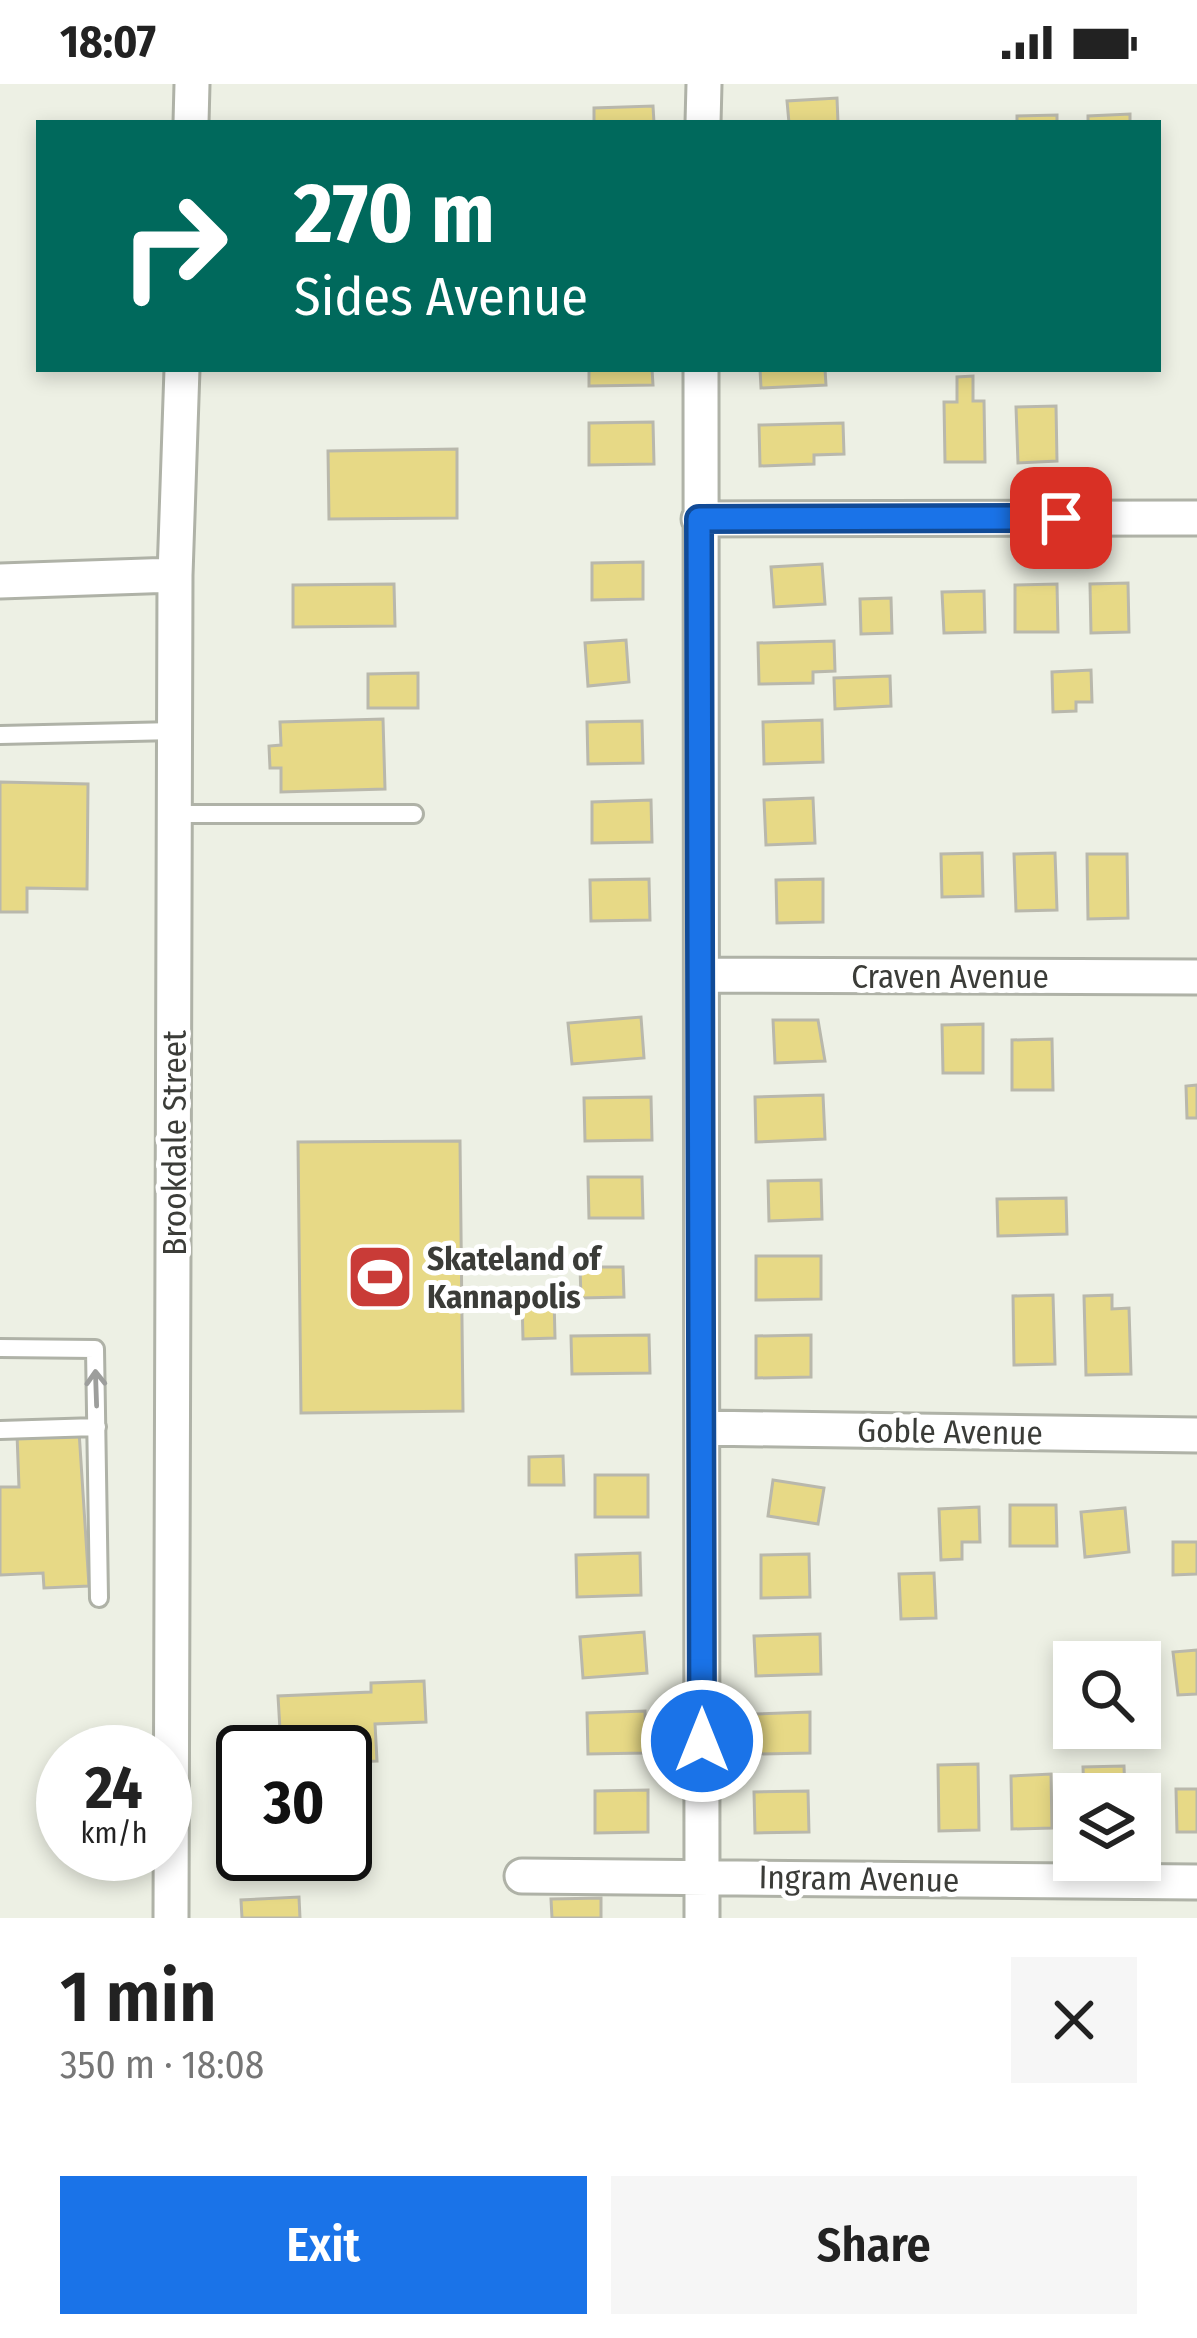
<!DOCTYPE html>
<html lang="en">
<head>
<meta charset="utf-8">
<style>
	body { margin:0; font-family:"Fira Sans Condensed",sans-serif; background:#f6f6f6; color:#222; height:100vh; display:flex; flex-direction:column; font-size:45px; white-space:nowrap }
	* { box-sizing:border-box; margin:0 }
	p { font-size:39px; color:#767676 }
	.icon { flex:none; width:66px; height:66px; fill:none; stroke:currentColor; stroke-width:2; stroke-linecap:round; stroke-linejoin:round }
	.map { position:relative; height:1834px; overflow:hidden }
	.sheet { display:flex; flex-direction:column; background:#fff; flex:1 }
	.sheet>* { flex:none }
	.top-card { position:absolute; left:36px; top:36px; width:1125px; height:252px; border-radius:0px; box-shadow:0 6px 18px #0003; background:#00695c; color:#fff; overflow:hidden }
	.controls { position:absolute; left:1053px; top:1557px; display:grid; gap:24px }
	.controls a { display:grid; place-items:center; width:108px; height:108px; border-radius:0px; background:#fff; box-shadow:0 6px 18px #0003; font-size:60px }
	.speed { position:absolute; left:36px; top:1641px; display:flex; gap:24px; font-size:60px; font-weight:700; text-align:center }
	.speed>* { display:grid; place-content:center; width:156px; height:156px; border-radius:50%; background:#fff; box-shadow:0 6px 18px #0003; line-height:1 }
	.speed small { font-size:30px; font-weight:400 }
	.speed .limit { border:6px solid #111; border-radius:18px; background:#fff; color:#111 }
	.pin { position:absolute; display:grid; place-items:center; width:102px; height:102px; color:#fff; margin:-51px; border-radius:24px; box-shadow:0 6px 18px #0006 }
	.me { position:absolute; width:132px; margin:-66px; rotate:0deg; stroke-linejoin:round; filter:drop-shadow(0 0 9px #0008) }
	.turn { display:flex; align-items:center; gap:42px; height:252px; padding:0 60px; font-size:54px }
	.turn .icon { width:156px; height:156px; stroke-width:2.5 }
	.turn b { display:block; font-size:84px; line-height:102px }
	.round { display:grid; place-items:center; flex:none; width:126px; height:126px; border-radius:0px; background:#f6f6f6 }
	.summary { display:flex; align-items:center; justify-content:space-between; height:204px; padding:0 60px }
	h1 { font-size:72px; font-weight:600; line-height:90px }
	.button { display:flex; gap:24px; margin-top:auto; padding:24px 60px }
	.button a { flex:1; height:138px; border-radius:0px; background:#1a73e8; color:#fff; font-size:48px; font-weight:600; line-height:138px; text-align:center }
	.button a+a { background:#f6f6f6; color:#222 }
	.status { display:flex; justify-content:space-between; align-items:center; height:84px; padding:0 60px; background:#fff; direction:ltr }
	.status svg { height:33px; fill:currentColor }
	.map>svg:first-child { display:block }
</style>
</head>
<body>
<div class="status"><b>18:07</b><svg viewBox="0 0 49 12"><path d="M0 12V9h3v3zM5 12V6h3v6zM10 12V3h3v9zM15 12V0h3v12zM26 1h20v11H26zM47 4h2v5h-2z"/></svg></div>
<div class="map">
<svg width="1197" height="1834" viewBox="0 0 1197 1834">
	<rect width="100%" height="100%" fill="#edf0e4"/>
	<path fill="#e7d986" stroke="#b9b8ac" stroke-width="3" d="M837,14L838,39H789L787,17Z
		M653,22L654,39H594V24Z
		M1130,30V39H1088V32Z
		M1057,31V39H1017V32Z
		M589,285H652L653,301L589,302Z
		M760,285H825L826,301L761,304Z
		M973,292V317H984L985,378H945L944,318H957V293Z
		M1056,322L1057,377L1018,379L1016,323Z
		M653,338L654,380L589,381V339Z
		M843,339L844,370L814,371V380L760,382L759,341Z
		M457,365V434L329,435L328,367Z
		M643,478V515L592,516V479Z
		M822,480L825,520L774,523L771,483Z
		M1128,499L1129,548L1091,549L1090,500Z
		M394,500L395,542L293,543V501Z
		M1057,500L1058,548H1015V501Z
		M984,507L985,548L944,549L942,508Z
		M891,514L892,549L861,550L860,515Z
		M626,556L629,598L588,602L585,559Z
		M834,557L835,587L813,588V599L759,600L758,559Z
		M1091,586L1092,618H1076V627L1053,628L1052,588Z
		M418,589V624H368V590Z
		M890,592L891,622L835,625L834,594Z
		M383,635L385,705L281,708V684H270L269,662L281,661L280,638Z
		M822,636L823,678L764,680L763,638Z
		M642,637L643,679L588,680L587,638Z
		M0,698L88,700L87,805L27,804V828H0Z
		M813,714L815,759L766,761L764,716Z
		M651,716L652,758L592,759V718Z
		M982,769L983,812L942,813L941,770Z
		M1055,769L1057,826L1016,827L1014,770Z
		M1087,770H1127L1128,834L1088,835Z
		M649,795L650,836L591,837L590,796Z
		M823,795V838L777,839L776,796Z
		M641,933L644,974L572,980L568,939Z
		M773,936H818L825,977L775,979Z
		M983,940V989H943L942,941Z
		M1052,955L1053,1006H1012V956Z
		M1197,1001V1034H1187L1186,1002Z
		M823,1011L825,1055L756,1058L755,1013Z
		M651,1013L652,1056L585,1057L584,1014Z
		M460,1057L463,1327L301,1329L298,1058Z
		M588,1093H642L643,1134H589Z
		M821,1096L822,1135L769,1137L768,1097Z
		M1066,1114L1067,1150L998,1152L997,1115Z
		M756,1172H821V1215L756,1216Z
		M580,1183H623L624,1213L581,1214Z
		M1053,1211L1055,1280L1014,1281L1013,1212Z
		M1112,1211V1225L1129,1224L1131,1290L1086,1291L1084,1212Z
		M554,1214L555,1254L523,1255L522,1215Z
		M649,1251L650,1289L572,1290L571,1252Z
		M811,1251V1293L756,1294V1252Z
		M79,1347L89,1502L44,1504L43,1489L0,1491V1403H19L17,1350Z
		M563,1372L564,1401H529V1373Z
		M595,1391H648V1433H595Z
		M773,1396L824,1404L818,1440L768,1432Z
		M1010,1421H1056L1057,1462H1010Z
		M979,1423L980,1458H962V1475L941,1476L939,1425Z
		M1125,1424L1129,1468L1085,1473L1081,1428Z
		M1173,1458H1197V1490L1173,1491Z
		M640,1469L641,1511L577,1513L576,1471Z
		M809,1470L810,1513L761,1514V1471Z
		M934,1489L936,1534L901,1535L899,1490Z
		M644,1548L647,1589L583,1594L580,1553Z
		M820,1550L821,1590L756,1592L754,1552Z
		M1197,1566V1610L1178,1611L1173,1568Z
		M424,1597L426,1638L375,1640L377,1677L346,1678L345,1660L281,1663L278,1612L371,1608V1599Z
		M645,1627L646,1669L588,1670L587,1629Z
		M810,1628V1669L756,1670L755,1630Z
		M978,1680L979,1746L939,1747L938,1681Z
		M1124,1682L1125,1710H1084L1083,1683Z
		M1051,1690L1052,1744L1012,1745L1011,1692Z
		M1176,1705H1197V1748H1177Z
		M648,1706V1748L595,1749V1707Z
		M808,1707L809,1748L755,1749L754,1708Z
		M299,1813L300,1834H242L241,1816Z
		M601,1814V1834H552L551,1815Z"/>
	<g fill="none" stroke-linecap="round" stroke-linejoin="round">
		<g stroke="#afb2a7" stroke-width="22">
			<path id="lane" d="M0,651L175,647
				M175,730H414
				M0,1264L95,1265L99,1514
				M0,1346L97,1343"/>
		</g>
		<g stroke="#afb2a7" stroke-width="39">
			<path id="street" d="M191,39L192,0
				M703,39L704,0
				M701,285L702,1834
				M699,435L1197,434
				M0,497L175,491
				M703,891L1197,893
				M702,1344L1197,1351
				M522,1792L1197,1798
				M171,1834L175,491L182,285"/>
		</g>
		<use href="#lane" stroke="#fff" stroke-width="16"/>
		<use href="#street" stroke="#fff" stroke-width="33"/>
	</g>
	<defs><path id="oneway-shaft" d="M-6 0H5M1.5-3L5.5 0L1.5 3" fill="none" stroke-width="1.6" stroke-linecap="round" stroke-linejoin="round" transform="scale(3)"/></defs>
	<use stroke="#9d9e9c" href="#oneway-shaft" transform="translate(96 1304) rotate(-92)"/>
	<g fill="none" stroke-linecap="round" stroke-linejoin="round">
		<g stroke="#114b97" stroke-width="30">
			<path id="route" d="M702,1657L699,435L1061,434"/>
		</g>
		<use href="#route" stroke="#1a73e8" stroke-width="21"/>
	</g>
	<defs>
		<g id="stadium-square" transform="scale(3.45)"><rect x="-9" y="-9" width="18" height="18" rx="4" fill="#c93b37" stroke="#fff"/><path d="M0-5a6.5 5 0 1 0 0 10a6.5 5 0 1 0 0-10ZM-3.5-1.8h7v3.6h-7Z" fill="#fff"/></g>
	</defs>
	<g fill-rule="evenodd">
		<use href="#stadium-square" x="380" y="1193"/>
	</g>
	<g text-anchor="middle" stroke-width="10" stroke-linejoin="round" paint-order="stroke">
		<g font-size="33" fill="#3b3c38" stroke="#fff">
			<text x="950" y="904">Craven Avenue</text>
			<text transform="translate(174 1059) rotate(-90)" y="12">Brookdale Street</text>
			<text transform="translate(950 1347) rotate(1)" y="12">Goble Avenue</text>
			<text transform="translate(859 1794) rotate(1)" y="12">Ingram Avenue</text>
		</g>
		<g font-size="33" font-weight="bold" fill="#3b3c38" stroke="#fff" text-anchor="start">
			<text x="427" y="1186">Skateland of<tspan x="427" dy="38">Kannapolis</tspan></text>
		</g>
	</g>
</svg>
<div class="controls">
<a><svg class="icon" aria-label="search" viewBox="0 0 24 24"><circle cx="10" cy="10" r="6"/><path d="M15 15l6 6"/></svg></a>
<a><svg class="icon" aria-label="layers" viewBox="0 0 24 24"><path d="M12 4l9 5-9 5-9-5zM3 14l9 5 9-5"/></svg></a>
</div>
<div class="speed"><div>24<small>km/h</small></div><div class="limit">30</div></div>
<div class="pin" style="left:1061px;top:434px;background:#d93025"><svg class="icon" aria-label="arrive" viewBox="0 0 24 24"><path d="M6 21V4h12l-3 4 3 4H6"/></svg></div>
<svg class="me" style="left:702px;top:1657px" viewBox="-20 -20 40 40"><circle r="17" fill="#1a73e8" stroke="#fff" stroke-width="3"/><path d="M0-11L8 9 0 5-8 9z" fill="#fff"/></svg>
<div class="top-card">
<div class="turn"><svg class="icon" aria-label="right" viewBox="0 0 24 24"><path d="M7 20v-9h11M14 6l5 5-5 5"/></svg><div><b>270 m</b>Sides Avenue</div></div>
</div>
</div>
<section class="sheet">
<div class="summary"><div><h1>1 min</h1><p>350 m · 18:08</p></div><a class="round"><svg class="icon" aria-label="close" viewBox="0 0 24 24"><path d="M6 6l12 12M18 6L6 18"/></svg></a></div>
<div class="button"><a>Exit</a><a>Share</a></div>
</section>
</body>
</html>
